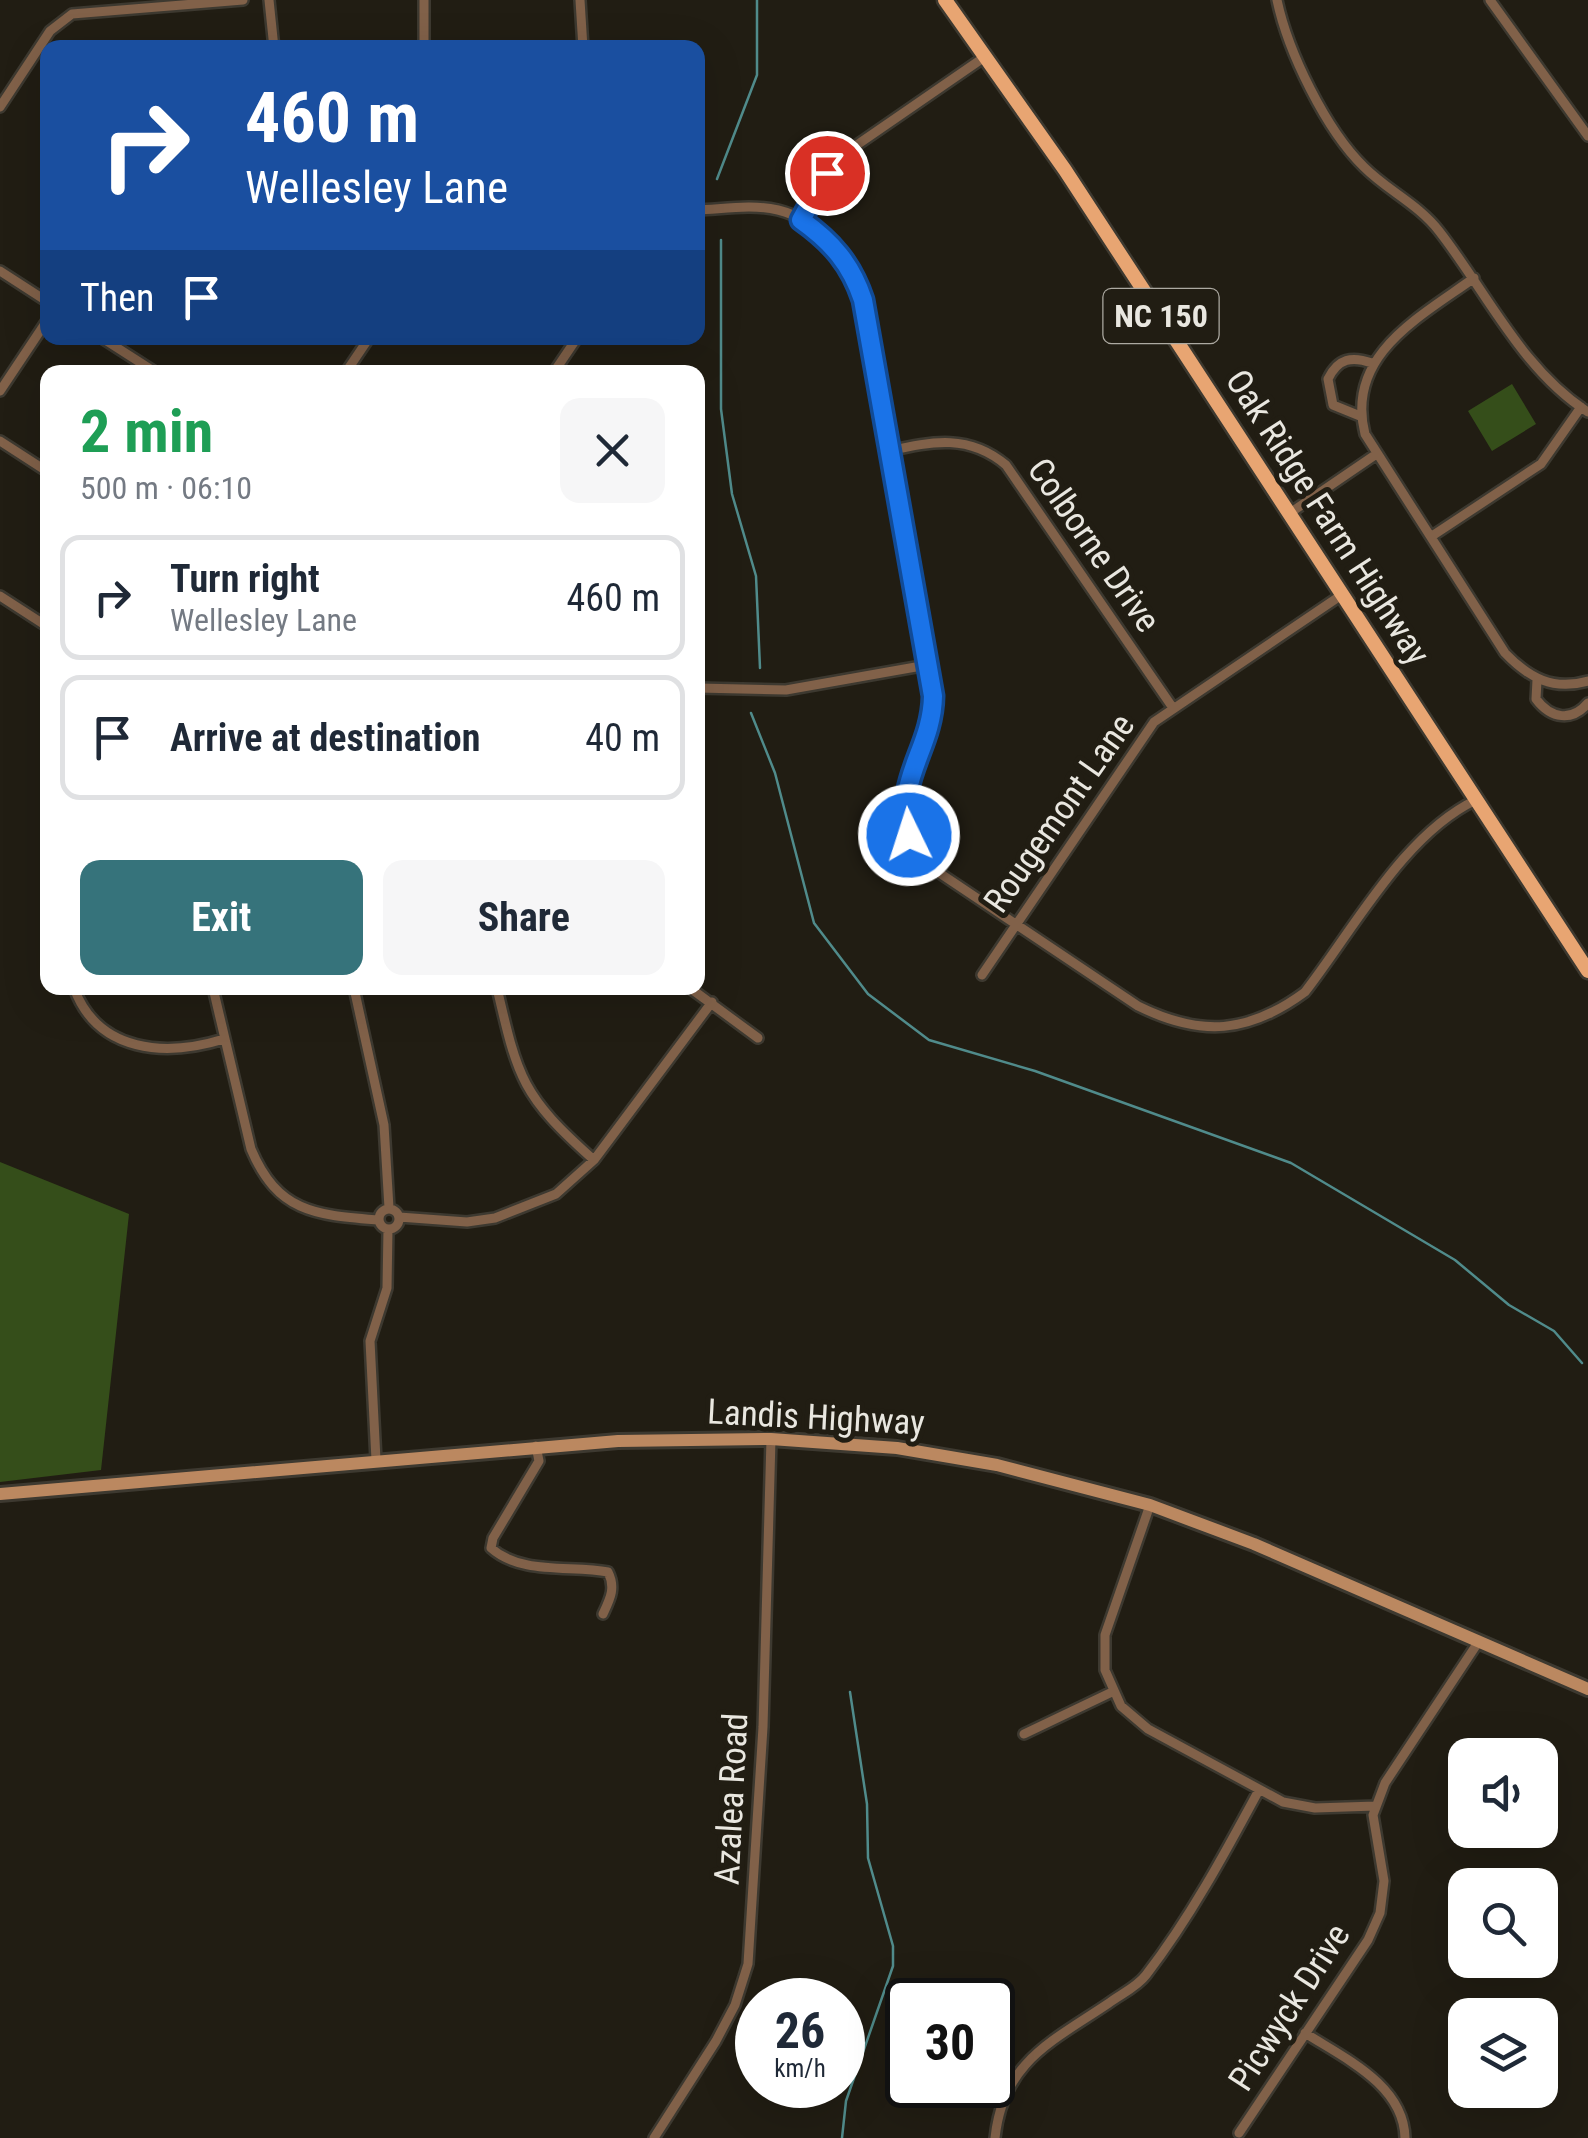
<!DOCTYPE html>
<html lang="en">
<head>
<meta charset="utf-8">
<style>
	body { margin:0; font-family:"Roboto Condensed",sans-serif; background:#f6f6f7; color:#1f2937; height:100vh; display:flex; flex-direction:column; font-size:38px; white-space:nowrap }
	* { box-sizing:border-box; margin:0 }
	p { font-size:32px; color:#747a83 }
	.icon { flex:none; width:55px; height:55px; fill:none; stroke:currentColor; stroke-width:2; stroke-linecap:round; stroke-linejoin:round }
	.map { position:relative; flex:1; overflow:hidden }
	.side { position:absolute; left:40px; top:365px; width:665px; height:630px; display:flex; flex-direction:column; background:#fff; border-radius:20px; box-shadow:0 10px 40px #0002 }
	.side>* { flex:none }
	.hud { position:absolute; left:40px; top:40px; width:665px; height:305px; border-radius:20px; box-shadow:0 10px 40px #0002; background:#1a4fa0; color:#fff; overflow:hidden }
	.tools { position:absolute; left:1448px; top:1738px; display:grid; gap:20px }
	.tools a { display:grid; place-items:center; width:110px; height:110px; border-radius:20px; background:#fff; box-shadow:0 10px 40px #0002; font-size:50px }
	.speed { position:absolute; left:735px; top:1978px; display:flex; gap:20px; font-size:50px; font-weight:700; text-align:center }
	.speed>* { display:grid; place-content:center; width:130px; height:130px; border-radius:50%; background:#fff; box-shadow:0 10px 40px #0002; line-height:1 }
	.speed small { font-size:25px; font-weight:400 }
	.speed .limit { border:5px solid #111; border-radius:15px; background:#fff; color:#111 }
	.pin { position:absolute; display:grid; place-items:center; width:85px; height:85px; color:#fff; margin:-42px; border:5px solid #fff; border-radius:50%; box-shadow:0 2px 10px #0007 }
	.me { position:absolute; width:110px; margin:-55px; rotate:356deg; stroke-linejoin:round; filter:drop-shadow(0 0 8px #0008) }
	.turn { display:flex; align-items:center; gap:35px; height:210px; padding:0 40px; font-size:45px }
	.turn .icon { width:130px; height:130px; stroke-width:2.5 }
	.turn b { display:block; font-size:70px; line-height:85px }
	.then { display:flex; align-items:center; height:95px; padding:0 40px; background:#0003; gap:20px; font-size:38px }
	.round { display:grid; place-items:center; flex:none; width:105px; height:105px; border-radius:20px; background:#f6f6f7 }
	.head { display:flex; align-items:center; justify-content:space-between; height:170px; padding:0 40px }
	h1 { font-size:60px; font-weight:700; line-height:75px; color:#1e9e55 }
	.action { display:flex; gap:20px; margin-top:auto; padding:20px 40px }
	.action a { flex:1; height:115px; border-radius:20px; background:#36737b; color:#fff; font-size:40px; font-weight:700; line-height:115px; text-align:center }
	.action a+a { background:#f6f6f7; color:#1f2937 }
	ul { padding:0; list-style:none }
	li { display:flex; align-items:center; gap:30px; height:125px; margin:0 20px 15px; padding:0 20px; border:5px solid #e0e1e3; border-radius:20px }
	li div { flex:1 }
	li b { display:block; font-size:38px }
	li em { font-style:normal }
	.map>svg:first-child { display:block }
</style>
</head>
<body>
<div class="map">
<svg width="1588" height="2138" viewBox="0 0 1588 2138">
	<rect width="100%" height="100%" fill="#211d13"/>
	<path fill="#354e1a" d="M1512,384L1536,424L1492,451L1468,411Z
		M0,1162L129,1214L101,1470L0,1482Z"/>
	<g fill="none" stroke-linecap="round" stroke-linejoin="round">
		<path stroke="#508b8b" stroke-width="2.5" d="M717,179L757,75V0
			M721,240V409L732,494L756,576L760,668
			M751,713L775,773L814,923L868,994L929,1040L1035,1071L1291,1163L1455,1260L1509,1305L1554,1331L1582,1363
			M842,2138L846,2101L893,1966V1946L868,1858L867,1804L850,1692"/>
		<g stroke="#3d3930" stroke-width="14">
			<path id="street" d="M269,0L274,48
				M580,0L583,48
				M1277,0C1288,52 1326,130 1364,167C1388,191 1418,204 1439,231C1486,291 1522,370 1588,412
				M1490,0L1588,136
				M424,48V0
				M0,107L50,31L72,14L243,0
				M698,210C723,209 753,204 778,210C820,220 851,262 863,300L933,696C931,769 863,808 941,874L1138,1006C1201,1037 1248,1034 1305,992C1354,929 1404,834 1476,800
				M801,220L827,173L851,149L986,56
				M0,271L48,302
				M1474,278C1420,317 1345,355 1365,434L1505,653C1529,678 1553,691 1588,681
				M102,338L155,372
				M346,372L369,338
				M554,372L577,338
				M0,391L48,319
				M1360,416L1333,405L1328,379C1338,358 1352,356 1372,363
				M0,441L48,472
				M889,451C933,441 969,434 1006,465L1173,708
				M1290,513L1375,455
				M1432,536L1541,464L1581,407
				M0,596L48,627
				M1537,680L1536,699C1551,719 1572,722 1588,703
				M698,688L786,690L927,665
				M982,975L1154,722L1343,594
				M74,988C98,1053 166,1057 224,1039
				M213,988L251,1149C278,1213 316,1215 378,1220
				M354,988L384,1125L389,1208
				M497,988C518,1079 522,1096 594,1160
				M690,988L758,1038
				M379 1219a10 10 0 1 1 20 0a10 10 0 1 1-20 0Z
				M399,1217L467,1222L495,1218L556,1194L594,1160L712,1002
				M536,1446L539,1461L493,1538L491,1548C521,1575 571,1565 608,1572C616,1588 610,1599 603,1614
				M376,1460L370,1341L387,1288L388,1229
				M1150,1505L1105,1635V1670L1121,1706L1148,1729L1283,1802L1315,1808L1376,1806
				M1024,1734L1112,1692
				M1305,2033C1344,2058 1404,2085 1405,2138
				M1239,2133L1368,1940L1380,1913L1384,1881L1373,1815L1385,1783L1479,1641
				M654,2138L716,2041L735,2005L748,1964L763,1727L771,1439
				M995,2138C1003,2062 1051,2042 1109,2003C1121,1994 1137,1987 1146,1975C1190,1918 1225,1853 1259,1790"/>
		</g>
		<g stroke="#3d3930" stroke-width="18">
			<path id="secondary" d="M0,1494L618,1441L771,1439L897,1448L997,1465L1150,1505L1254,1544L1588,1689"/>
		</g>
		<g stroke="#3d3930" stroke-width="19">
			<path id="primary" d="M945,0L1065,170L1588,971"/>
		</g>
		<use href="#street" stroke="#816149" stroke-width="9"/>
		<use href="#secondary" stroke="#bb8860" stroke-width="12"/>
		<use href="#primary" stroke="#e8a572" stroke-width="14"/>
	</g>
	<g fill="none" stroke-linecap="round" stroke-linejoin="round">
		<g stroke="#114b97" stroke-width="25">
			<path id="route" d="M827,173L801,220C832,242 851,264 863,300L933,696C932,750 895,777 909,835"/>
		</g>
		<use href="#route" stroke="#1a73e8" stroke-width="18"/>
	</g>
	<g text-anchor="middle" stroke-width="10" stroke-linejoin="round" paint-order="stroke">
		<rect fill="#211d13" stroke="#adaaa2" stroke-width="2.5" x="1103.5" y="289" width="115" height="54" rx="8"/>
		<g font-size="32" font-weight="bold" fill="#e9e7e0">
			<text x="1161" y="327">NC 150</text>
		</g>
		<g font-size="35" fill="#e9e7e0" stroke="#211d13">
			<text transform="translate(1328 517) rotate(57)" y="12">Oak Ridge Farm Highway</text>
			<text transform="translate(1094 545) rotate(55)" y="12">Colborne Drive</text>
			<text transform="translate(1059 813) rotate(-55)" y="12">Rougemont Lane</text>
			<text transform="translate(816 1417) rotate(3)" y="12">Landis Highway</text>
			<text transform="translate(731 1799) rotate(-87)" y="12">Azalea Road</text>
			<text transform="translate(1289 2007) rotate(-57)" y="12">Picwyck Drive</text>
		</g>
	</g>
</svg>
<div class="tools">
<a><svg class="icon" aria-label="sound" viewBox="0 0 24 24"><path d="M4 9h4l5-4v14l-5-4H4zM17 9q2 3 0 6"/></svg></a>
<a><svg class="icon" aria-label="search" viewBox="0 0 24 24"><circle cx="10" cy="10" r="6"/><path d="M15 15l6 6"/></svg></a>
<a><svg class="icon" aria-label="layers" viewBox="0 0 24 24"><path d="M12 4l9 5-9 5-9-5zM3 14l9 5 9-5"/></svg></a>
</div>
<div class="speed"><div>26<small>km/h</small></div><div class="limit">30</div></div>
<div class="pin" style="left:827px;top:173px;background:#d93025"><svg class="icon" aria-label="arrive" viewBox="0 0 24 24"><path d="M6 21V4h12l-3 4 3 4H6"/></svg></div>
<svg class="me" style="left:909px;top:835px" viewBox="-20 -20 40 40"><circle r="17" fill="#1a73e8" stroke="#fff" stroke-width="3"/><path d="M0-11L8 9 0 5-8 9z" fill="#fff"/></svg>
<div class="hud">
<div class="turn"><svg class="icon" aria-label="right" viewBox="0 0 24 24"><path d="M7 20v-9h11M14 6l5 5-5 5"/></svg><div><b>460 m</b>Wellesley Lane</div></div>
<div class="then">Then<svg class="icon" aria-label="arrive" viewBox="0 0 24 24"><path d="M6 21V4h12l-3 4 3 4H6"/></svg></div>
</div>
<section class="side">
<div class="head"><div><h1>2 min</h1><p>500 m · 06:10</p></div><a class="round"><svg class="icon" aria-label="close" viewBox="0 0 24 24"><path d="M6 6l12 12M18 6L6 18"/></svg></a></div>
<ul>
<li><svg class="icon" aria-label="right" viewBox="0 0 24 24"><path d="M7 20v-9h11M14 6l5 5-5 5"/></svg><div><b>Turn right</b><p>Wellesley Lane</p></div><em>460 m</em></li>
<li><svg class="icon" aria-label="arrive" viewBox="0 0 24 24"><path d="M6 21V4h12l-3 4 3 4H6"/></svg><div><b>Arrive at destination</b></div><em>40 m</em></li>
</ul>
<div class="action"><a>Exit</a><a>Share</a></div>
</section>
</div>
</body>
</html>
